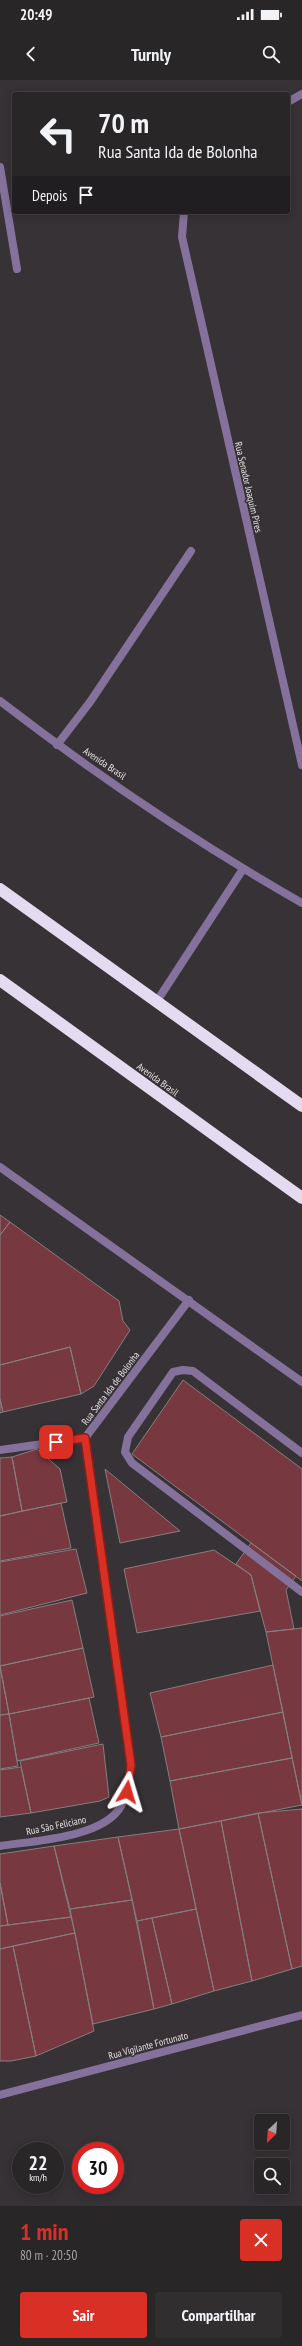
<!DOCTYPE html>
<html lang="pt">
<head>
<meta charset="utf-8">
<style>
	body { margin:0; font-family:"PT Sans Narrow",sans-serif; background:#312e30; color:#f1f3f6; height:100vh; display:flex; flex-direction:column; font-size:15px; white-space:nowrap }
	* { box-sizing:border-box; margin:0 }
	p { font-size:13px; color:#a5a5a8 }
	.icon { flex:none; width:22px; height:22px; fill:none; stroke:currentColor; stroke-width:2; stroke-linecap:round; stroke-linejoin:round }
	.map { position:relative; height:2126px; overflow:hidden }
	.panel { display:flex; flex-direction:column; background:#292628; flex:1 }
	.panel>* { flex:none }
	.banner { position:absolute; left:12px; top:12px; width:278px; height:122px; border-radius:4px; box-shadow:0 2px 10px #0003,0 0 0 1px #454345; background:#292628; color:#f1f3f6; overflow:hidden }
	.needle { width:26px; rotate:205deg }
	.controls { position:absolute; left:254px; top:2034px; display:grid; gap:8px }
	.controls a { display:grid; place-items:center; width:36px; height:36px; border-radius:4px; background:#292628; box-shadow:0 2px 10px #0003,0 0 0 1px #454345; font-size:20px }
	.speed { position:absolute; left:12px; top:2062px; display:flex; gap:8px; font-size:20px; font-weight:700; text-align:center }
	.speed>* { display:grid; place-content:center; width:52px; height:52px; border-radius:50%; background:#292628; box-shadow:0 2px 10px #0003,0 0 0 1px #454345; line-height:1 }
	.speed small { font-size:10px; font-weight:400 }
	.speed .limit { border:6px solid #d22; background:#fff; color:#111 }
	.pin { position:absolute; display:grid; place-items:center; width:34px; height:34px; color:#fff; margin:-17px; border-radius:8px; box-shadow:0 2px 6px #0006 }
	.me { position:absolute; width:44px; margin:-22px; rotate:7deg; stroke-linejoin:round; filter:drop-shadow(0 0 3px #0008) }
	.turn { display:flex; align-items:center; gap:14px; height:84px; padding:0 20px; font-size:18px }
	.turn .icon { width:52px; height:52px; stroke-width:2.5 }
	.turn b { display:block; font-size:28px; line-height:34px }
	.then { display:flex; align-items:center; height:38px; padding:0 20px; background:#0003; gap:8px; font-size:15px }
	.round { display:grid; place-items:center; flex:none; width:42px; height:42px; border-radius:4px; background:#312e30 }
	.summary { display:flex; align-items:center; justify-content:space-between; height:68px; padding:0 20px }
	h1 { font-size:24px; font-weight:800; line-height:30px; color:#d93025 }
	.primary-button { display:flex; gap:8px; margin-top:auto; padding:8px 20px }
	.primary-button a { flex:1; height:46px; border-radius:4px; background:#d93025; color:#fff; font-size:16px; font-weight:800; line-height:46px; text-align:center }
	.primary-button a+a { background:#312e30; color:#f1f3f6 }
	.status { display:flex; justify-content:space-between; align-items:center; height:28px; padding:0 20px; background:#292628; direction:ltr }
	.status svg { height:11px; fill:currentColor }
	header { display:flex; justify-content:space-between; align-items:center; height:52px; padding:0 20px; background:#292628; font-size:18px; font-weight:800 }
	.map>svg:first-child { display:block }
</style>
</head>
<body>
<div class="status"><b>20:49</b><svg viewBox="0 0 49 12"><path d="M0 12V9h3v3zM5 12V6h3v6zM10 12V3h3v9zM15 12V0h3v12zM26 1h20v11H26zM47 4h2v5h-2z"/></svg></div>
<header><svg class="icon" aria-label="back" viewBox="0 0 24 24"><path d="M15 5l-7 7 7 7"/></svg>Turnly<svg class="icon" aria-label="search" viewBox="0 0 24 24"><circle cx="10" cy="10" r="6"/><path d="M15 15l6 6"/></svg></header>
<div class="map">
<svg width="302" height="2126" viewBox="0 0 302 2126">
	<rect width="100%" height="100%" fill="#373235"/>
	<path fill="#783840" stroke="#867e7e" d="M0,1135L10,1142L0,1155Z
		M10,1142L119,1221L123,1241L130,1250L94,1306L81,1314L70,1267L0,1285V1155Z
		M70,1267L81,1314L3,1332L0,1319V1285Z
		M183,1300L302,1389V1501L132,1374Z
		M0,1319L3,1332L0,1333Z
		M37,1369L60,1389L67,1422L22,1431L12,1377Z
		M12,1377L22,1431L0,1436V1378Z
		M105,1389L180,1451L120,1463Z
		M61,1423L71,1468L0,1481V1436Z
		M251,1463L296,1496L286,1510L294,1549L266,1552L251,1495L236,1484Z
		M76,1469L87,1513L0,1535V1482Z
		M214,1470L251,1495L260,1531L137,1553L124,1489Z
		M72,1520L83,1568L0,1586V1536Z
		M302,1548V1725L266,1552Z
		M83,1568L94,1617L9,1634L0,1586Z
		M273,1585L283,1632L161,1657L150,1613Z
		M0,1586L9,1634L0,1635Z
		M89,1618L99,1663L17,1681L9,1634Z
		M283,1632L292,1678L170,1701L161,1657Z
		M9,1634L18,1686L0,1689V1635Z
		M103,1664L109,1717L100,1721L31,1733L20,1681Z
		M292,1678L302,1725L179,1749L170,1701Z
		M21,1687L31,1733L0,1737V1690Z
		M302,1729V1886L292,1889L258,1733Z
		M258,1733L292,1889L252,1901L221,1741Z
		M221,1741L252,1901L214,1911L179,1749Z
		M179,1749L196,1829L137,1841L118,1757Z
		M118,1757L132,1820L70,1829L54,1766Z
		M54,1766L71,1837L8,1845L0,1803V1774Z
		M0,1803L8,1845L0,1846Z
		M132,1820L154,1929L93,1944L70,1829Z
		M196,1829L214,1911L172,1924L152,1838Z
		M71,1837L75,1853L0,1869V1846Z
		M152,1838L172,1924L154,1929L137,1841Z
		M75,1853L94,1951L36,1976L13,1866Z
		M13,1866L36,1976L11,1981H0V1869Z"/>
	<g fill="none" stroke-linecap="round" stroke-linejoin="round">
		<path stroke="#84729c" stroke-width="8" d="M57,665L90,622L191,471
			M302,1373L193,1291L183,1290L173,1292L128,1357L125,1372L132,1383L302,1512"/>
		<path stroke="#84729c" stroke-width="8" d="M288,22L302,14
			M0,87L17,189
			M184,132L182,157L302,685
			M0,621C96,695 197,763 302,823
			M157,921L243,789
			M0,1370L85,1358L189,1220
			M0,1766C32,1761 92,1758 115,1734C127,1722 129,1702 131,1685L85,1358"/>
		<path stroke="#84729c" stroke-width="8" d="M0,1087L302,1302
			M0,2015L302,1935"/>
		<path stroke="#e4dbf0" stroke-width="12" d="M0,809L302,1026
			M0,900L302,1118"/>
	</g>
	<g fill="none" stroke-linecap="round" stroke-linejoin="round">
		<g stroke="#8d1f18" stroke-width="10">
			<path id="route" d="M56,1362L85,1358L131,1685L127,1712"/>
		</g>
		<use href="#route" stroke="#d93025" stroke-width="7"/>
	</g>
	<g text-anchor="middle" stroke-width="3" stroke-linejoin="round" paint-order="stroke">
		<g font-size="10" fill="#e3dfe2" stroke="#373235">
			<text transform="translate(249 407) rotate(77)" y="4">Rua Senador Joaquim Pires</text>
			<text transform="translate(105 683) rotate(34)" y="4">Avenida Brasil</text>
			<text transform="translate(158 999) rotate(36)" y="4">Avenida Brasil</text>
			<text transform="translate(110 1308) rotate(-53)" y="4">Rua Santa Ida de Bolonha</text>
			<text transform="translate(56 1745) rotate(-12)" y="4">Rua São Feliciano</text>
			<text transform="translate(148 1965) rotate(-15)" y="4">Rua Vigilante Fortunato</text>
		</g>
	</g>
</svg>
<div class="controls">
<a><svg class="needle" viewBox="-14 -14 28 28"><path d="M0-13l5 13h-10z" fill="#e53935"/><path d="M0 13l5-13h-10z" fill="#a5a5a8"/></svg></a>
<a><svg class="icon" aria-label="search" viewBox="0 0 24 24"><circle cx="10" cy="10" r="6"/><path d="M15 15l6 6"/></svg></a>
</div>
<div class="speed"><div>22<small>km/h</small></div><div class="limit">30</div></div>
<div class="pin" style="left:56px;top:1362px;background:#d93025"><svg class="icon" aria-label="arrive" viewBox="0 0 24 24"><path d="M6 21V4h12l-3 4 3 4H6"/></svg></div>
<svg class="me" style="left:127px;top:1712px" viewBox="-20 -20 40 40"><path d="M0-17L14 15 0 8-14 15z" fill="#d93025" stroke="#fff" stroke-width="4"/></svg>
<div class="banner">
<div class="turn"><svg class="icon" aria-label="left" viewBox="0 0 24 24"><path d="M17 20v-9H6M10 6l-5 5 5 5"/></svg><div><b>70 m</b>Rua Santa Ida de Bolonha</div></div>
<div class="then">Depois<svg class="icon" aria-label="arrive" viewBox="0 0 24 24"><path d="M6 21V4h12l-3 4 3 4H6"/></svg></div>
</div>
</div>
<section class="panel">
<div class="summary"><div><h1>1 min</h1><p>80 m · 20:50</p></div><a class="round" style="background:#d93025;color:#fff"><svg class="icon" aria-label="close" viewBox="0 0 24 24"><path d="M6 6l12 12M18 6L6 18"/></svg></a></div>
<div class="primary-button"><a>Sair</a><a>Compartilhar</a></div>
</section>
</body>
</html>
